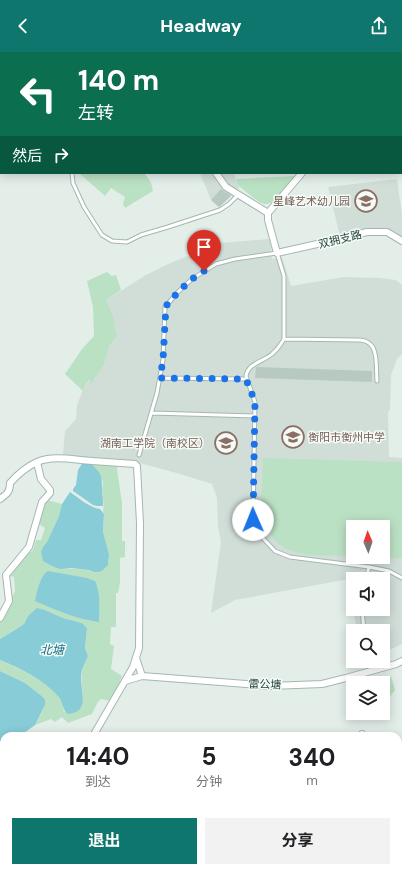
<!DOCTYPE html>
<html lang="zh">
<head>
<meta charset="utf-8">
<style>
	body { margin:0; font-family:"DM Sans","Noto Sans SC",sans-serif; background:#f2f2f2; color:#202124; height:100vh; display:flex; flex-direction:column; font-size:15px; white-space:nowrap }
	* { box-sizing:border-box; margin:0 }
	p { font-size:13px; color:#757577 }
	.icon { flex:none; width:22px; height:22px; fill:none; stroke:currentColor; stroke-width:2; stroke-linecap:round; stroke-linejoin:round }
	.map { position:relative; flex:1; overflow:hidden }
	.drawer { position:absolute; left:0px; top:680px; width:402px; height:140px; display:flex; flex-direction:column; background:#fff; border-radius:12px 12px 0 0; box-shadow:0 2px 10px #0003 }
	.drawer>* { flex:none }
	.banner { position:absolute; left:0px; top:0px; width:402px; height:122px; box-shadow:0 2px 10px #0003; background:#0b6e4f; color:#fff; overflow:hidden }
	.needle { width:26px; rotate:358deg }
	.buttons { position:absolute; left:346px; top:468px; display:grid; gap:8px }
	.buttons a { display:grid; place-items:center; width:44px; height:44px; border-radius:0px; background:#fff; box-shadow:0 2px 10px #0003; font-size:20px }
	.pin { position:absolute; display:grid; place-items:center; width:34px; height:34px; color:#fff; margin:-41px -17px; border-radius:50% 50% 50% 0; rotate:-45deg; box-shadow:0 0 4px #0007 }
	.pin .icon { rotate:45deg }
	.me { position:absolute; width:44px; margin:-22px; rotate:359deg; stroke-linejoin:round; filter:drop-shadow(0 0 3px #0008) }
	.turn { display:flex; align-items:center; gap:14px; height:84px; padding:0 12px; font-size:18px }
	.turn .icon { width:52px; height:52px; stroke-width:2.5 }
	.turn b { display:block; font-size:28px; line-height:34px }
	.then { display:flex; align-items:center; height:38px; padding:0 12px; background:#0003; gap:8px; font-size:15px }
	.eta { display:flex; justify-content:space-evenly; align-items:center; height:68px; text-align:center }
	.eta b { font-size:24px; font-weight:700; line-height:28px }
	.cta { display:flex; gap:8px; margin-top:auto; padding:8px 12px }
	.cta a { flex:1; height:46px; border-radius:0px; background:#0f766e; color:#fff; font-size:16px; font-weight:700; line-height:46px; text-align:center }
	.cta a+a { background:#f2f2f2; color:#202124 }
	header { display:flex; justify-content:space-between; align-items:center; height:52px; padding:0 12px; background:#0f766e; color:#fff; font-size:18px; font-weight:700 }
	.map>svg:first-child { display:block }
</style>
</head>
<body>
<header><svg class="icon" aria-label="back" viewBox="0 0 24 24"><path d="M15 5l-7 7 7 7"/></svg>Headway<svg class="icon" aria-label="share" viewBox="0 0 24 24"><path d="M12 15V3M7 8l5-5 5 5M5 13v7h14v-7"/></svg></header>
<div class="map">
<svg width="402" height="820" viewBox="0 0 402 820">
	<rect width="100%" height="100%" fill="#e3eee9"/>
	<path fill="#d1ded8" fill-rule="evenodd" d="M200,121H234L237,132L240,135L219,156L211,148Z
		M397,127L402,163V186L388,179L340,184L328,135Z
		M270,187L272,207L282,205L291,234L344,225L380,226L396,228L402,233V302L397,307L391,323L390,358L388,360L389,405L402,406V592L383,601V579H357L353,557H383V527H353V554L349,527L235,548L211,561L221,490L218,474L217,446L212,432L180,422L136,410L64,405L63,402L65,379L76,367L77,353L84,335L90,328L91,331L104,313L110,293L117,284L113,263L106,248L146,223L168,212L220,191ZM353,475H383V505H353Z"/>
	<path fill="#bbe1c4" d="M79,121H144C149,127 152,131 153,139L125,156L123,152L125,145L111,136L105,144Z
		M296,124L273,150L267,152H264L259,150L240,135L237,132L236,127Z
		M107,220L112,224L116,223L121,238L106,248L113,263L117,284L110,293L104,313L91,332L89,328L84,335L83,339L65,322L82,297L94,284L93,255L87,229Z
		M263,406L402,410V506L372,505H383V475H353V504C311,503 271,510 261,457Z
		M86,410L118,413L117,417L122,451V489H125V505L120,506V531L118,541H116V575H111L110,592L114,594L111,617L122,624L111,649L101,647L98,650L92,662L68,671L62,665L55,670L51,667L35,673C39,665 48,653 43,645L25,631L0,619V608C18,616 47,629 59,645C62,649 63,655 64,660L83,644C81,626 80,621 88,604L85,596L87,576L82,571L63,566L45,558L28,564L24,572L15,577L0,587V571L5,563L15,539L14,525L10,524L13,518L29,500H31L33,498L36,488H41L45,476L39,472L47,448L62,452L59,464L47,490L43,495L52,514C63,517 75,516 86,518C91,519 97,522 102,519C104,518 106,514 108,513L109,502L103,480L104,467V462L103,459L104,452L102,439L103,430L94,415Z
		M391,624L395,638L383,654V631H380V628Z"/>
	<path fill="#88ccd7" d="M83,410C87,410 88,411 92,413C102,421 102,426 102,438C102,444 104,449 103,454H97L93,453L73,439V437L76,433L78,418Z
		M70,440C79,446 90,456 100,457L104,462L103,480L109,502L108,513L102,519L99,520H94L88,518L71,516L60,517L52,514L43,509L42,505L41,500L43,495L47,490L59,464L62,452Z
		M48,519L87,526L95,529C101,542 99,556 99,570C76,567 56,558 35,549C37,541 40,523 48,519Z
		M37,556L45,558L63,566L82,571L87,576L85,596L88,604C85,611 81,618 81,626C81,641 90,660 68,662C62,658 63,649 58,644C44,628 20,616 0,608V587L24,572L28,564Z
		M0,619L25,631L43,645L45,648V653L35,673L20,684H4V696L0,699Z"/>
	<path fill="#b8c9c2" d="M221,137L226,141V140L231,144L219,155L211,148Z
		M256,315L372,319V330L255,326Z"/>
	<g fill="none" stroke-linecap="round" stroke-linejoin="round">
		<g stroke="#a5b7b0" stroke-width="5">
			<path id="lane" d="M17,1V0
				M0,78L1,75
				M72,121L73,131L84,155L102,183L112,189L127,190L141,183L168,175L220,158L229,152L238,143
				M284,287L358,288C362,288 367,289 370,292C378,298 376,319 377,329
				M160,326L246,327
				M152,361L255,364
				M139,403L157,341L163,308L165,255L178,240L192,227L216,212L235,207L277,201L284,224V287C281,292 277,298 272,302C263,310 248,311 246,324L255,350L253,468L259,482L275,499L290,505L369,515L389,519L402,526
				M366,527L369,515
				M362,557L364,579"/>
		</g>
		<g stroke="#a5b7b0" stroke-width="8">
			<path id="street" d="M32,0V1
				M95,0V1
				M260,0V1
				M207,1V0
				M313,1V0
				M374,1V0
				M401,7H402
				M401,28H402
				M401,58H402
				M401,106H402
				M216,121L226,135L268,161
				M302,121L268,161V168L277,201L335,188L367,180H387L402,189
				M0,447C7,442 10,440 10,431C18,422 26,415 37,410C54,403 74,408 92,409C106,410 120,411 135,412L137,414L140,471L139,596L133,615L93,684
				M0,566L9,549L6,523L29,495L42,450L50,441V438L41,427L37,410
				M136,606L142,624
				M125,629L142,624L271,634L322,632L346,626L396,612L402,609
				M362,682V684
				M0,788L4,785
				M400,820V813L402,812"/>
		</g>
		<use href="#lane" stroke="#fff" stroke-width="3"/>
		<use href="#street" stroke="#fff" stroke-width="6"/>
	</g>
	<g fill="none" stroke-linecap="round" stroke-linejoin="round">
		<path stroke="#1a73e8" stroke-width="7" stroke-dasharray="0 12.6" d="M204,219L192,227L178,240L166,254L163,308L160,326L246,327L255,350L253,468"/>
	</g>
	<defs>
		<g id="school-ring" transform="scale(1.15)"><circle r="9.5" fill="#f4faf7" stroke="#8d6e63" stroke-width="1.5"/><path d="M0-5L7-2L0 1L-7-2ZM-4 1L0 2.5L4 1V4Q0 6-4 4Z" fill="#8d6e63"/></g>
		<g id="university-ring" transform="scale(1.15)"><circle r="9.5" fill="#f4faf7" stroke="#8d6e63" stroke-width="1.5"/><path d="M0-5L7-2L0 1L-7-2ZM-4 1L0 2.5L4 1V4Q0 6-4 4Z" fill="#8d6e63"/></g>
	</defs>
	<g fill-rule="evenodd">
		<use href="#school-ring" x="366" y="149"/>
		<use href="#school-ring" x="293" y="385"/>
		<use href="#university-ring" x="226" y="391"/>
	</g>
	<g text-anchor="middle" stroke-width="3" stroke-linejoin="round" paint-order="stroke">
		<g font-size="11" fill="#785e54" stroke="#f4faf7" text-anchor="end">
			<text x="350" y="153">星峰艺术幼儿园</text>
			<text x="308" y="389" text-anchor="start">衡阳市衡州中学</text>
			<text x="210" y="395">湖南工学院（南校区）</text>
		</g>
		<g font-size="11" fill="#214138" stroke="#f4faf7">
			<text transform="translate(340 187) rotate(-14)" y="4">双拥支路</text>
			<text transform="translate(265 632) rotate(2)" y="4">雷公塘</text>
		</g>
		<g font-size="12" font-style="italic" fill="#167382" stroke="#f4faf7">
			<text x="52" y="602">北塘</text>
		</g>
	</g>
</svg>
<div class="buttons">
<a><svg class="needle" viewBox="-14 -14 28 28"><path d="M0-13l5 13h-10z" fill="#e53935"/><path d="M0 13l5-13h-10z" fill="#757577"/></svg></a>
<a><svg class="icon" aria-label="sound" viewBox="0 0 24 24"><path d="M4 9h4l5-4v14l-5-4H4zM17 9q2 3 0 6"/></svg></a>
<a><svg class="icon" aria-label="search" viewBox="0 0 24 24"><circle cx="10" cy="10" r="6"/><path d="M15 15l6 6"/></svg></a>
<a><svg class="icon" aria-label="layers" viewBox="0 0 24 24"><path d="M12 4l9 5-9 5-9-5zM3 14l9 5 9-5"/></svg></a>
</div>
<div class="pin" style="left:204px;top:219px;background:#d93025"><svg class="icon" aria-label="arrive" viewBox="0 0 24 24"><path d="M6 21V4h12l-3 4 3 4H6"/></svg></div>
<svg class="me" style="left:253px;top:468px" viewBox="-20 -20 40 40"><circle r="19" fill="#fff"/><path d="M0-13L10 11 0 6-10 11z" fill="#1a73e8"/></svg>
<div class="banner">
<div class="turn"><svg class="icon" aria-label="left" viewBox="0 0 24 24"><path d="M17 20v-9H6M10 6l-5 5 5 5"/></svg><div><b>140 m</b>左转</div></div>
<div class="then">然后<svg class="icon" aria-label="right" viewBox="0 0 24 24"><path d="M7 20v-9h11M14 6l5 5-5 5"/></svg></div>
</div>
<section class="drawer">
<div class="eta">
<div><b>14:40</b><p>到达</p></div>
<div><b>5</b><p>分钟</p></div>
<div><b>340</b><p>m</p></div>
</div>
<div class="cta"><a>退出</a><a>分享</a></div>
</section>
</div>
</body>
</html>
